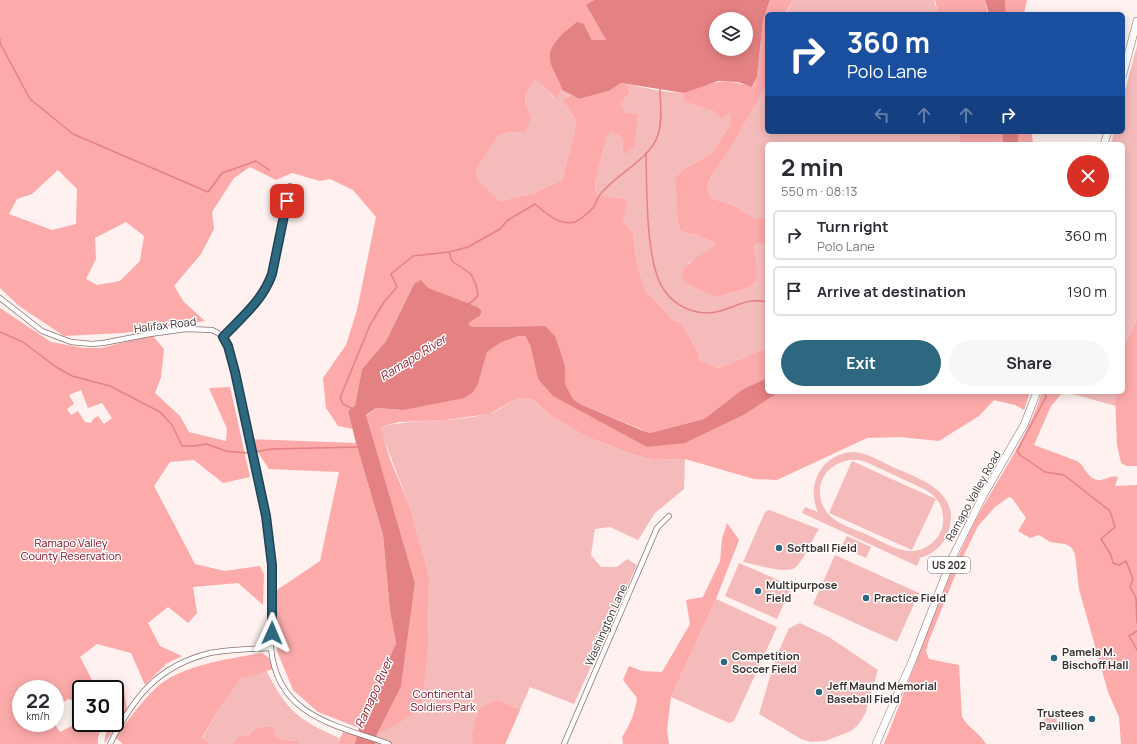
<!DOCTYPE html>
<html lang="en">
<head>
<meta charset="utf-8">
<style>
	body { margin:0; font-family:Manrope,sans-serif; background:#f7f7f7; color:#2b2b33; height:100vh; display:flex; flex-direction:column; font-size:15px; white-space:nowrap }
	* { box-sizing:border-box; margin:0 }
	p { font-size:13px; color:#7c7c81 }
	.icon { flex:none; width:22px; height:22px; fill:none; stroke:currentColor; stroke-width:2; stroke-linecap:round; stroke-linejoin:round }
	.map { position:relative; flex:1; overflow:hidden }
	.sheet { position:absolute; left:765px; top:142px; width:360px; height:252px; display:flex; flex-direction:column; background:#fff; border-radius:6px; box-shadow:0 2px 10px #0003 }
	.sheet>* { flex:none }
	.top-card { position:absolute; left:765px; top:12px; width:360px; height:122px; border-radius:6px; box-shadow:0 2px 10px #0003; background:#1a4fa0; color:#fff; overflow:hidden }
	.tools { position:absolute; left:709px; top:12px; display:grid; gap:8px }
	.tools a { display:grid; place-items:center; width:44px; height:44px; border-radius:50%; background:#fff; box-shadow:0 2px 10px #0003; font-size:20px }
	.speed { position:absolute; left:12px; top:680px; display:flex; gap:8px; font-size:20px; font-weight:700; text-align:center }
	.speed>* { display:grid; place-content:center; width:52px; height:52px; border-radius:50%; background:#fff; box-shadow:0 2px 10px #0003; line-height:1 }
	.speed small { font-size:10px; font-weight:400 }
	.speed .limit { border:2px solid #111; border-radius:6px; background:#fff; color:#111 }
	.pin { position:absolute; display:grid; place-items:center; width:34px; height:34px; color:#fff; margin:-17px; border-radius:8px; box-shadow:0 2px 6px #0006 }
	.me { position:absolute; width:44px; margin:-22px; rotate:1deg; stroke-linejoin:round; filter:drop-shadow(0 0 3px #0008) }
	.turn { display:flex; align-items:center; gap:14px; height:84px; padding:0 16px; font-size:18px }
	.turn .icon { width:52px; height:52px; stroke-width:2.5 }
	.turn b { display:block; font-size:28px; line-height:34px }
	.lanes { display:flex; align-items:center; height:38px; padding:0 16px; background:#0003; justify-content:center; gap:20px; direction:ltr }
	.lanes .off { opacity:.35 }
	.round { display:grid; place-items:center; flex:none; width:42px; height:42px; border-radius:21px; background:#f7f7f7 }
	.head { display:flex; align-items:center; justify-content:space-between; height:68px; padding:0 16px }
	h1 { font-size:24px; font-weight:700; line-height:30px }
	.action { display:flex; gap:8px; margin-top:auto; padding:8px 16px }
	.action a { flex:1; height:46px; border-radius:24px; background:#2d6780; color:#fff; font-size:16px; font-weight:700; line-height:46px; text-align:center }
	.action a+a { background:#f7f7f7; color:#2b2b33 }
	ul { padding:0; list-style:none }
	li { display:flex; align-items:center; gap:12px; height:50px; margin:0 8px 6px; padding:0 8px; border:2px solid #e1e1e2; border-radius:6px }
	li div { flex:1 }
	li b { display:block; font-size:15px }
	li em { font-style:normal }
	.map>svg:first-child { display:block }
</style>
</head>
<body>
<div class="map">
<svg width="1137" height="744" viewBox="0 0 1137 744">
	<rect width="100%" height="100%" fill="#fef1f0"/>
	<path fill="#f5bbba" fill-rule="evenodd" d="M793,0H934L938,14H786Z
		M1137,46V319L1123,348V144H1111L1114,132H1123V98Z
		M536,78L554,98L562,90L571,95L562,100L576,120L574,135L562,180L534,193L500,201L479,183L476,170L499,135L513,132L531,117C522,99 523,94 536,78Z
		M627,84L660,91L684,93L685,101L713,111L722,119L731,113V123L712,153L684,169L676,178C679,196 674,214 680,231L700,236L716,244L707,252L688,263L717,297L745,289L756,282L754,246L759,243L767,245V348L719,368L700,361L698,352L681,322L674,321L645,290L636,259L633,233L623,221L596,194L595,185L607,136L613,132L622,138L623,151L627,113L620,104L630,93Z
		M767,85V132H959L960,144H767V218L755,220L735,206L711,198L707,189L709,180L730,149Z
		M1065,392H1115L1116,406Z
		M518,398L534,400L551,416L587,437L632,454L653,460L685,459L684,489L655,513L638,540L610,527L595,529L591,555L601,567H617L627,559L637,565L574,704L530,687L505,744H375L377,734L428,646L429,576L410,507L379,427C415,418 452,423 488,414C498,411 509,403 518,398Z
		M855,452C869,454 882,462 895,468C923,480 962,493 948,533C943,546 932,555 919,558L920,559L917,566L802,513L805,507L818,512C805,484 823,452 855,452ZM849,460H858L866,462L924,489C935,495 943,504 943,518C944,527 940,536 933,542C912,562 887,544 866,534C853,529 838,524 828,514C822,507 819,497 820,488C822,473 834,463 849,460Z
		M852,461L936,499L912,550L829,513Z
		M769,510L819,529C813,538 803,561 796,567C788,575 754,564 743,562L765,512Z
		M847,536L871,547L866,558L841,547Z
		M835,555L919,593L897,642L813,604Z
		M739,563L792,586L777,619L725,596Z
		M716,599L777,627L734,721L729,723L671,697Z
		M800,623L829,637L878,670L865,714L858,725L851,731L825,741L811,742L801,739L759,714L776,657L789,628Z
		M266,670C287,711 297,719 339,738L337,744H299L298,741L284,740L276,737L273,726C260,728 260,728 249,734C242,738 238,737 233,744H210L202,739L217,712L241,679Z
		M1056,711L1058,732H1045L1044,712Z"/>
	<path fill="#fcaaaa" fill-rule="evenodd" d="M0,0H594L586,5L606,40H592L584,24C568,31 548,40 550,61C551,68 560,81 562,90L555,98L536,79C523,94 522,99 531,117L525,132H513L499,135L476,170L479,182L500,201L534,193L562,180L574,135L576,120L562,100L571,95L579,99L609,91L621,83L627,84L630,93L620,104L627,113L638,115L634,146L627,154L623,151L622,138L613,132L607,136L595,185L596,194L599,196L623,199L627,201L623,221L633,233L636,259L645,290L674,321L681,322L698,352L700,361L719,368L767,348V378L743,389L704,419L650,433L580,404L573,399L565,384V366L545,326L473,327L469,325L470,322L480,316L482,311L478,307L414,284L386,341L362,369L355,405L348,411L353,429L338,426L326,408L323,378L346,345L357,310L376,217L353,190L330,179L320,181L292,173L276,180L250,167L234,178L212,212L214,229L201,254L174,286L184,302L205,321L123,333L64,336L19,306L0,288ZM58,170L77,189L76,224L52,230L9,214L17,199L32,194ZM126,222L144,236L140,261L120,281L97,285L86,279L96,259L95,238Z
		M770,0H793L785,14H767V85L730,149L709,180L707,189L711,198L735,206L754,219L767,218V245L759,243L754,246L757,272L756,282L745,289L717,297L685,283L682,273C691,257 703,256 716,244L700,236L680,231C674,214 679,196 675,178L684,169L712,153L731,123V113L722,119L713,111L684,101V93C710,81 725,78 753,87L757,77L763,20Z
		M935,0H985L988,14H938Z
		M1005,0H1027L1024,14H1006Z
		M959,132H1002L1003,144H960Z
		M1018,132H1032L1033,144H1018Z
		M0,308L51,342L84,348H101L152,335L164,349L161,377L155,393L180,416L189,432L226,441L227,429L209,388L230,387L250,477L223,483L194,460L170,462L154,486L195,564L225,571L260,566L264,574L263,605L238,583L193,587L197,613L188,623L168,607L148,623L160,646L182,656L166,664L145,685L131,653L97,644L80,657L94,684L124,690L127,710L104,744L108,723H115V689H81V702L68,699L55,709V689H21V723H54L60,732L81,721V723H103L98,737V744H0ZM81,390L88,408L102,403L112,418L104,424L98,416L94,418L91,423L85,422L78,411L71,415L67,409L74,404L69,395Z
		M1137,319V466H1127L1121,463L1117,445L1115,392H1123V348Z
		M517,336H525L530,345L538,379L647,447L747,413L779,392H1030L1024,410L1015,405L994,400L979,416L939,441L900,437L867,438L777,480L754,479L685,459L653,460L632,454L587,437L551,416L534,400L518,398L489,414L445,420L399,422L380,427L390,459L410,507L429,576L428,647L421,709L397,724L377,734L401,687L415,583L366,416L376,408L403,410L478,384L487,352L500,343Z
		M1042,392H1063L1051,406L1034,445L1077,461C1084,465 1086,475 1094,479C1103,483 1109,474 1118,477L1115,486L1137,485V744H1121L1119,717L1108,692L1086,614L1079,589L1075,554L1071,547L1065,544L1050,542L1039,535L1030,538L1018,531L1026,518L1012,498L1009,497L995,507L978,526L960,563L928,643L926,651L929,659L959,665L962,717C968,728 980,733 986,744H884C913,672 938,597 972,527C995,481 1027,441 1042,392Z
		M249,439L356,443L383,535L390,611L396,643L359,728L318,712L293,690L277,651V590L320,561L339,472L269,469Z
		M727,523L739,540L716,599L671,697L667,730L669,744H623L622,737C630,725 635,713 637,698L623,680L629,666L642,671L662,672L690,624L686,600L703,597L720,561L722,539Z
		M262,653L269,658L273,669L241,679L217,712L202,738L210,744H123L115,737C128,721 140,703 155,689C179,665 230,659 262,653Z
		M497,700L520,710L505,744H474L472,736L479,709Z
		M273,726L276,737L284,740L298,741L299,744H233L237,738L248,735L258,728Z
		M343,732L358,736L355,744H337Z"/>
	<path fill="#e48183" fill-rule="evenodd" d="M594,0H770L763,20L757,77L752,87L738,82L718,81L684,93L621,83L609,91L579,99L562,90C560,81 551,68 550,61C547,44 565,32 577,22L584,24L592,40H606L586,5ZM716,19H746V49H716Z
		M985,0H1005L1006,14H989Z
		M1002,132H1018V144H1003Z
		M421,280L428,288L478,307L482,311L480,316L470,322L469,325L473,327L545,326L555,336L565,366V384L573,399L580,404L641,430L650,433L704,419L743,389L767,378V392H779L747,413L685,443L647,447L553,396L538,379L530,345L525,336H518L500,343L487,352L478,384L472,393L464,398L403,410L376,408L366,415L415,583L401,687L377,734L375,744H355L359,728L396,643L390,611L383,535L356,443L348,411L355,405L362,369L386,341L414,284Z"/>
	<g fill="none" stroke-linecap="round" stroke-linejoin="round">
		<path stroke="#e48183" stroke-width="1.5" d="M0,39V43L30,99L73,134L208,192L222,173L256,161L269,170
			M646,153C647,187 645,263 664,290C674,305 691,313 708,313C725,313 738,302 752,301C757,300 762,301 767,302
			M449,252L452,261L471,274L476,285L478,295L473,301L468,304
			M0,332L23,342L56,367L72,376L110,386L160,412L172,425L182,446H195L206,444L226,451L248,453L272,449L359,447
			M1045,392L1046,397L1017,451L1020,455L1045,472L1064,475L1110,511L1115,527L1101,539L1111,555L1113,563L1119,565L1126,561L1133,579L1130,587L1136,598L1137,623
			M353,409L343,404L340,398L370,325L384,302L397,287L391,274L413,256L449,252L468,247L500,229L508,220L535,204C546,213 559,226 575,222C580,220 590,211 594,207C596,203 597,199 599,196C614,175 650,160 658,135C663,121 660,104 660,89
			M1137,631L1129,636L1137,650"/>
		<g stroke="#8b706f" stroke-width="6">
			<path id="street" d="M0,298L42,331L71,342L92,344L103,343L150,334L186,329L212,330L218,333L225,340L235,372L266,516L272,565L271,648C277,716 335,725 389,744
				M223,337C242,317 263,300 272,274L290,186
				M110,744C133,698 157,666 210,653C230,649 251,649 271,648
				M564,744L657,528L669,516"/>
		</g>
		<g stroke="#8b706f" stroke-width="8">
			<path id="primary" d="M1123,74L1137,21
				M1104,144L1108,132
				M876,744L913,659L953,556L984,494L1024,425L1037,392"/>
		</g>
		<use href="#street" stroke="#fff" stroke-width="4.5"/>
		<use href="#primary" stroke="#fff" stroke-width="7"/>
	</g>
	<g fill="none" stroke-linecap="round" stroke-linejoin="round">
		<g stroke="#1d4353" stroke-width="10">
			<path id="route" d="M272,633V565L266,516L235,372L228,346L223,337C242,317 263,300 272,274L287,201"/>
		</g>
		<use href="#route" stroke="#2d6780" stroke-width="7"/>
	</g>
	<g fill="#2d6780" stroke="#fff" stroke-width="1.5">
		<circle cx="779" cy="548" r="4"/>
		<circle cx="758" cy="591" r="4"/>
		<circle cx="866" cy="598" r="4"/>
		<circle cx="1054" cy="658" r="4"/>
		<circle cx="724" cy="662" r="4"/>
		<circle cx="819" cy="692" r="4"/>
		<circle cx="1092" cy="719" r="4"/>
	</g>
	<g text-anchor="middle" stroke-width="3" stroke-linejoin="round" paint-order="stroke">
		<rect fill="#fff" stroke="#766d6d" stroke-width="1" x="928" y="557" width="42" height="16" rx="3"/>
		<g font-size="10" font-weight="bold" fill="#3b2f2f">
			<text x="949" y="569">US 202</text>
		</g>
		<g font-size="11" fill="#3b2f2f" stroke="#fff">
			<text transform="translate(165 325) rotate(-7)" y="4">Halifax Road</text>
			<text transform="translate(973 496) rotate(-61)" y="4">Ramapo Valley Road</text>
			<text transform="translate(606 625) rotate(-66)" y="4">Washington Lane</text>
		</g>
		<g font-size="11" fill="#860e24" stroke="#fff">
			<text x="71" y="547">Ramapo Valley<tspan x="71" dy="13">County Reservation</tspan></text>
			<text x="443" y="698">Continental<tspan x="443" dy="13">Soldiers Park</tspan></text>
		</g>
		<g font-size="11" font-weight="bold" fill="#3b2f2f" stroke="#fff" text-anchor="start">
			<text x="787" y="552">Softball Field</text>
			<text x="766" y="589">Multipurpose<tspan x="766" dy="13">Field</tspan></text>
			<text x="874" y="602">Practice Field</text>
			<text x="1062" y="656">Pamela M.<tspan x="1062" dy="13">Bischoff Hall</tspan></text>
			<text x="732" y="660">Competition<tspan x="732" dy="13">Soccer Field</tspan></text>
			<text x="827" y="690">Jeff Maund Memorial<tspan x="827" dy="13">Baseball Field</tspan></text>
			<text x="1084" y="717" text-anchor="end">Trustees<tspan x="1084" dy="13">Pavillion</tspan></text>
		</g>
		<g font-size="12" font-style="italic" fill="#911c2c" stroke="#fff">
			<text transform="translate(413 358) rotate(-32)" y="4">Ramapo River</text>
			<text transform="translate(374 693) rotate(-66)" y="4">Ramapo River</text>
		</g>
	</g>
</svg>
<div class="tools">
<a><svg class="icon" aria-label="layers" viewBox="0 0 24 24"><path d="M12 4l9 5-9 5-9-5zM3 14l9 5 9-5"/></svg></a>
</div>
<div class="speed"><div>22<small>km/h</small></div><div class="limit">30</div></div>
<div class="pin" style="left:287px;top:201px;background:#d93025"><svg class="icon" aria-label="arrive" viewBox="0 0 24 24"><path d="M6 21V4h12l-3 4 3 4H6"/></svg></div>
<svg class="me" style="left:272px;top:633px" viewBox="-20 -20 40 40"><path d="M0-17L14 15 0 8-14 15z" fill="#2d6780" stroke="#fff" stroke-width="4"/></svg>
<div class="top-card">
<div class="turn"><svg class="icon" aria-label="right" viewBox="0 0 24 24"><path d="M7 20v-9h11M14 6l5 5-5 5"/></svg><div><b>360 m</b>Polo Lane</div></div>
<div class="lanes"><svg class="icon off" aria-label="left" viewBox="0 0 24 24"><path d="M17 20v-9H6M10 6l-5 5 5 5"/></svg><svg class="icon off" aria-label="ahead" viewBox="0 0 24 24"><path d="M12 20V5M6 11l6-6 6 6"/></svg><svg class="icon off" aria-label="ahead" viewBox="0 0 24 24"><path d="M12 20V5M6 11l6-6 6 6"/></svg><svg class="icon" aria-label="right" viewBox="0 0 24 24"><path d="M7 20v-9h11M14 6l5 5-5 5"/></svg></div>
</div>
<section class="sheet">
<div class="head"><div><h1>2 min</h1><p>550 m · 08:13</p></div><a class="round" style="background:#d93025;color:#fff"><svg class="icon" aria-label="close" viewBox="0 0 24 24"><path d="M6 6l12 12M18 6L6 18"/></svg></a></div>
<ul>
<li><svg class="icon" aria-label="right" viewBox="0 0 24 24"><path d="M7 20v-9h11M14 6l5 5-5 5"/></svg><div><b>Turn right</b><p>Polo Lane</p></div><em>360 m</em></li>
<li><svg class="icon" aria-label="arrive" viewBox="0 0 24 24"><path d="M6 21V4h12l-3 4 3 4H6"/></svg><div><b>Arrive at destination</b></div><em>190 m</em></li>
</ul>
<div class="action"><a>Exit</a><a>Share</a></div>
</section>
</div>
</body>
</html>
